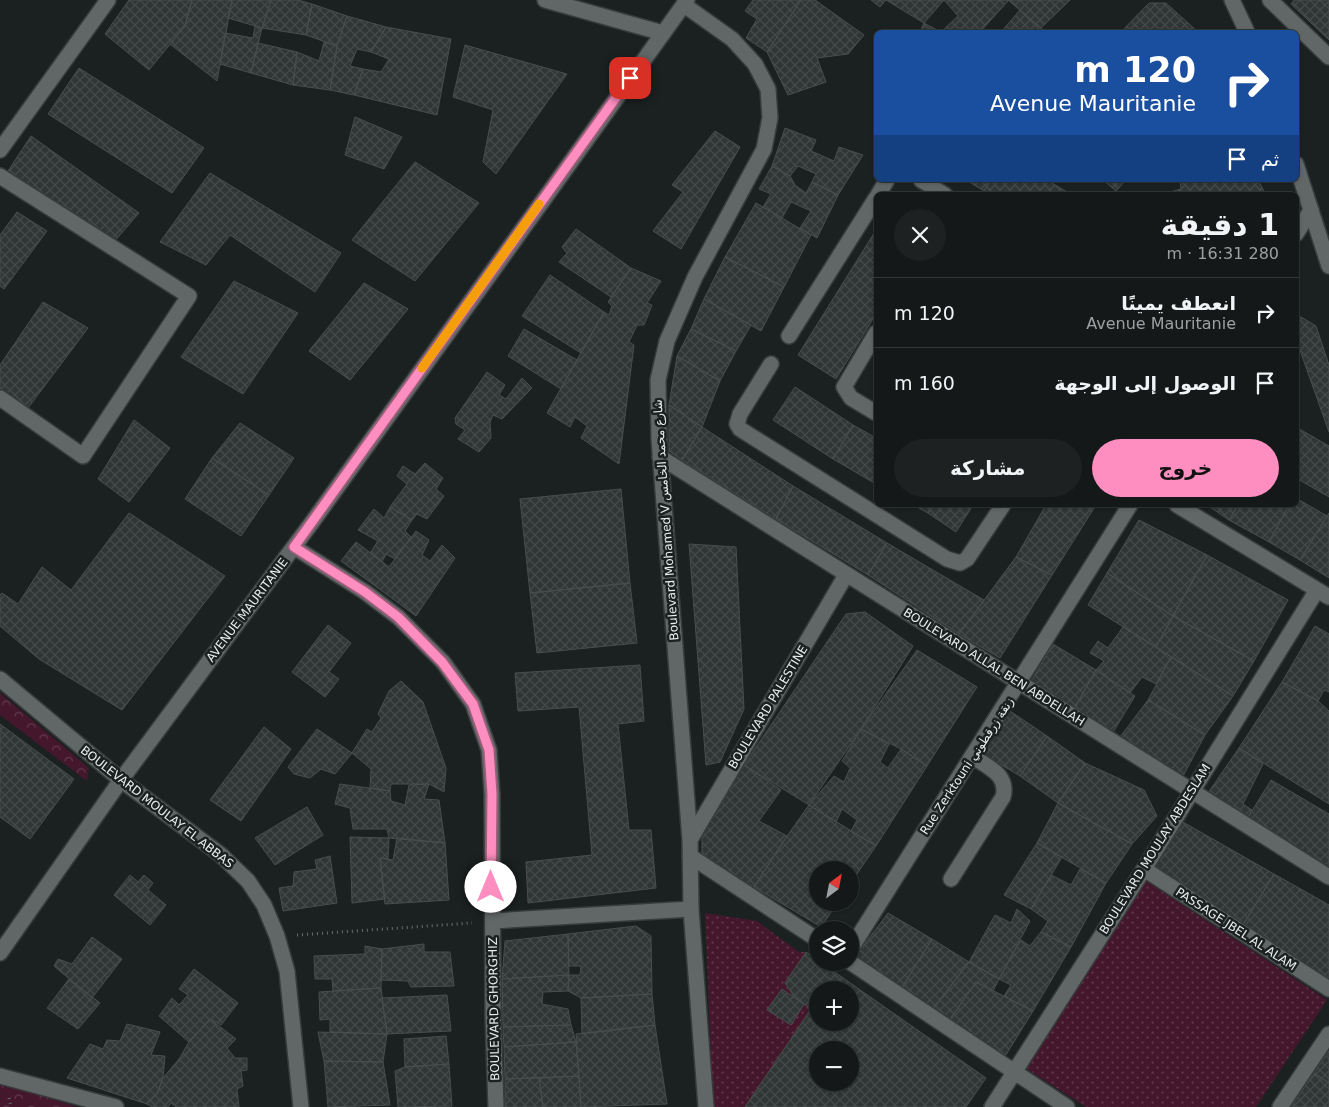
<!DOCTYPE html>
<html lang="ar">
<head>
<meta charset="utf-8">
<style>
	body { margin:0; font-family:"DejaVu Sans",Vazirmatn,sans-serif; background:#1d2121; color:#f1f3f6; direction:rtl; height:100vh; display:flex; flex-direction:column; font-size:19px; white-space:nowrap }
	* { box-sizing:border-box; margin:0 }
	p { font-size:16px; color:#9da0a2 }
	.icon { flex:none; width:28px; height:28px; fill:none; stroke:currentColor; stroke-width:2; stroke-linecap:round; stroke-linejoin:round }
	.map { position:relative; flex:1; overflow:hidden; direction:ltr }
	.sheet { position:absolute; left:874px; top:192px; width:425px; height:315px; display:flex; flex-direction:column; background:#141818; border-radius:8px; box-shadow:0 1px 4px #0004,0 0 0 1px #333737; direction:rtl }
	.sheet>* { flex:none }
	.guide { position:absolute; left:874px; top:30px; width:425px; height:152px; border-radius:8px; box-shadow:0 1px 4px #0004,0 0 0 1px #333737; direction:rtl; background:#1a4fa0; color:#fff; overflow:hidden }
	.needle { width:32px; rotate:32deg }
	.controls { position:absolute; left:809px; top:861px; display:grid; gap:10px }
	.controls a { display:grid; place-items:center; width:50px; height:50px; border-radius:50%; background:#141818; box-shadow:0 1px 4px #0004,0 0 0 1px #333737; font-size:25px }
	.pin { position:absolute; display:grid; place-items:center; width:42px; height:42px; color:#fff; margin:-21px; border-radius:10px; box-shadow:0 2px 8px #0006 }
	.me { position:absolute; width:55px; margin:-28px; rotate:0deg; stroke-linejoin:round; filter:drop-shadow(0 0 4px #0008) }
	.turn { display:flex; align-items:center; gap:18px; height:105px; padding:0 20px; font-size:22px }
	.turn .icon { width:65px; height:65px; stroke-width:2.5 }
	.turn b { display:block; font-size:35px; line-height:42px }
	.then { display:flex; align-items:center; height:48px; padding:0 20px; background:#0003; gap:10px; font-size:19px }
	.round { display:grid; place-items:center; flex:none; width:52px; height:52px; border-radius:26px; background:#1d2121 }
	.overview { display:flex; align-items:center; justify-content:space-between; height:85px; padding:0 20px }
	h1 { font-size:30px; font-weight:600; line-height:38px }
	.action { display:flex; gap:10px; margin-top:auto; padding:10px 20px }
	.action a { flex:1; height:58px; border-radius:30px; background:#fd8ebf; color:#111; font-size:20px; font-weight:600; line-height:58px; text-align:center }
	.action a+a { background:#1d2121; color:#f1f3f6 }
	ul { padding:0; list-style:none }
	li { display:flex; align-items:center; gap:15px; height:70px; padding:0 20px; border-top:1px solid #333737 }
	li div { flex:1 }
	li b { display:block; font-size:19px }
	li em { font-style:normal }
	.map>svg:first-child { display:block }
</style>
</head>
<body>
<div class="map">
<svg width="1329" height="1107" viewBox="0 0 1329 1107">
	<defs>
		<pattern id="grass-dots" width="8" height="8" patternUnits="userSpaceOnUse" patternTransform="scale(1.25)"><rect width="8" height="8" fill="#45172d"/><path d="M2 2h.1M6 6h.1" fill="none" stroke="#60394c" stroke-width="1.8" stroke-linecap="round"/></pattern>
		<pattern id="forest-crowns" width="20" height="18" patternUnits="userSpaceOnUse" patternTransform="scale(1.25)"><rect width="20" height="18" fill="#45172d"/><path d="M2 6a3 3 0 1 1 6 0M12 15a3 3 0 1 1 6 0" fill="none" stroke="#60394c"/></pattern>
		<pattern id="building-cross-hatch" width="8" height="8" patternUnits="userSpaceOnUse" patternTransform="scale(1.25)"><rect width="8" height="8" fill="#303535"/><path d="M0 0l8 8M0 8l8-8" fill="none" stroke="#444949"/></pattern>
	</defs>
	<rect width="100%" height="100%" fill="#1b2020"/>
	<path fill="url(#grass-dots)" d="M1146,881L1327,1000L1256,1107H1086L1027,1069Z
		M705,913L757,921L799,952H806L785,983L794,997L782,989L767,1010L791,1024L804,1004L811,1009L745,1107H713Z"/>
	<path fill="url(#forest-crowns)" d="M0,693L89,768L87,781L0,715Z
		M0,1083L77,1107H0Z"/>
	<path fill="url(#building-cross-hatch)" stroke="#484d4e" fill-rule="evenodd" d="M129,0H192L185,26L149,70L105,34Z
		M192,0H232L217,81L170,44L185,26Z
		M232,0H271L262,28L228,18Z
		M271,0H298L312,4L306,35L262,28Z
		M753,0H801L767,52L746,38L757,19L745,11Z
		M801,0H815L864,35L848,54L817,58L826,82L788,95L767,52Z
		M871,0H944L924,23L886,0L880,7Z
		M944,0H1008V1L980,32H941L958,16Z
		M1008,0H1070L1041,28Z
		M1294,0H1329V40L1291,4Z
		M1149,3H1166L1198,32H1121Z
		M312,4L347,16L337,46L306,35Z
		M1020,10L1041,28L1046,32H1001Z
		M347,16L386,27L371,52L357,49L350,66L363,69L354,95L330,90L337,46Z
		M924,23L941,32H920Z
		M255,26L262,28L251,73L220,64L225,33L253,38Z
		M386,27L451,39L437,115L354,95L363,69L381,72L389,59L371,52Z
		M324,42L337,46L330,90L293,85L297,52L319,61Z
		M258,43L297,52L293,85L251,73Z
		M465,45L567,74L496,174L483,162L493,110L453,97Z
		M79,68L204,148L172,193L48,114Z
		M355,117L402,137L384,169L345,155Z
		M785,128L816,140L811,151L834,161L839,147L863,155L838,195L812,182L816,174L798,166L790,176L772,166Z
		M715,131L740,147L681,249L653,231L683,192L672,185Z
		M31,136L139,213L113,243L8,171Z
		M415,162L479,203L415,281L352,240Z
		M772,166L790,176L795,185L806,193L812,182L838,195L817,238L800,228L811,211L791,202L782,218L763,207L771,194L759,189Z
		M210,173L341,253L315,292L230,235L206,265L160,242Z
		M966,180H991L984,191Z
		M991,180H1047L1072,195H991L984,191Z
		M1103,180H1126L1116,191Z
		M1180,180H1258L1266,195H1160L1181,189Z
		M756,203L811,235L784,287L725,257Z
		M17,212L47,231L4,289L0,286V235Z
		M576,229L631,268L611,297L559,262L567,253L562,247Z
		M876,230V314L836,379L798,355Z
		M725,257L784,287L761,331L704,299Z
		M631,268L661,281L647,303L652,305L644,325H637L629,342L634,345L619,464L581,438L587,426L575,417L570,427L547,413L604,312L609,315L612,306L608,302Z
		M550,275L604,312L581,353L522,316Z
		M234,281L298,313L243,394L181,357Z
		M364,283L408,309L350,380L309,351Z
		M704,299L751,325L736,351L691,329Z
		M43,302L88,328L28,408L0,388V365Z
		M1296,314L1316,326L1329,365V432L1296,339Z
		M524,329L577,360L561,389L508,356Z
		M691,329L736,351L720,381L677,356Z
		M677,356L720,381L702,427L669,405Z
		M487,372L505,385L499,395L506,399L522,378L532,388L502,419L493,415L490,422L491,438L479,452L458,439L465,430L456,424L455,418Z
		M795,387L853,425L833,459L773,420Z
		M669,405L702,427L682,460L669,451Z
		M134,420L170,448L129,502L98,479Z
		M240,423L294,458L269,495L212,458Z
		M853,425L876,438V484L833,459Z
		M702,427L793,486L776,519L682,460Z
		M1296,427L1329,446V497L1296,478Z
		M212,458L269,495L241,536L185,499Z
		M425,463L443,478L436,489L444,496L427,519L417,514L412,520L390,507L407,484L397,476L403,466L415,474Z
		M793,486L887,543L868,575L776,519Z
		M621,489L630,583L530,593L520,499Z
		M1296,498L1327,516L1300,560L1269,542L1289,505H1296Z
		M913,505H933L928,513Z
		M933,505H973L956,532L928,513Z
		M1046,505H1096L1052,575L1016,557Z
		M1207,505H1238L1229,520Z
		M1238,505H1289L1269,542L1229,520Z
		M390,507L412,520L405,531L411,537L395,559L386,554L382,562L370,553L378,541L358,530L374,509L384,518Z
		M129,513L225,576L122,710L39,659L0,626V595L2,593L18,604L42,567L71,590Z
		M1329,513V578L1300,560Z
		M1139,520L1207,555L1173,616L1107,573Z
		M416,531L429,540L422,555L430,561L442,545L455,558L416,616L341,561L356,542L389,567Z
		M887,543L984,600L959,634L868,575Z
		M689,544L736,547L744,709L720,762L706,765Z
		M1207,555L1288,600L1254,661L1173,616Z
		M1016,557L1052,575L1000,658L959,634Z
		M1107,573L1173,616L1156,647L1088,605Z
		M630,583L637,643L537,653L530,593Z
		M865,612L913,646L861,729L809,805L744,765L846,614Z
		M1173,616L1254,661L1233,696L1156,647Z
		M328,625L351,643L329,672L339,679L325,697L292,672Z
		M1315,626L1329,634V692L1324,690L1318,701L1282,682Z
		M1123,627L1171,657L1156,684L1142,677L1130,693L1096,670L1104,661L1090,653L1098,641L1108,648Z
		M1053,644L1096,670L1073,711L1030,683Z
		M917,650L977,687L927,766L901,749L861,729Z
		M1171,657L1233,696L1205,735L1148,700Z
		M640,665L644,721L618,724L629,830H651L656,888L528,903L526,862L592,855L579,707L518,711L515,673Z
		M1096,670L1135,696L1112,734L1073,711Z
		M401,681L423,702L446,768L444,792L429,784H391L390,791L370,788L371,769L352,753L367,729L372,732L381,718L378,714L389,691Z
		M1282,682L1318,701L1329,711V804L1239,748Z
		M1148,700L1205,735L1182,778L1120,737Z
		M1010,711L1047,736L1020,776L983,754Z
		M0,724L74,779L30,839L0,817Z
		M264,727L291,749L241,821L210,800Z
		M317,729L352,753L335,774L321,769L310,778L294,774L288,767Z
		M861,729L889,744L880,762L888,768L901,749L927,766L876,846L851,831L857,820L842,809L836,822L809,805L834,776L844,782L850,768L842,761Z
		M1047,736L1085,763L1058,803L1020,776Z
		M1239,748L1263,764L1243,804L1252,810L1247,819L1208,793Z
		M1085,763L1144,790L1157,816L1132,844L1058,803Z
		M744,765L781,790L759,821L787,836L754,887L702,858V835Z
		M1271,780L1329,814V871L1247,819Z
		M340,784L390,791L391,801L405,805L409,785L429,784L424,799L439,800L445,843L389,838L387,829H353L350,808L335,804Z
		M1058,803L1132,844L1106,883L1037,843Z
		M809,805L876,846L850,884V870H818V902H838L821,927L754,887L787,836Z
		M307,807L323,835L275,865L255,838Z
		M1183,822L1274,874L1243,925L1154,869Z
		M350,837L389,838L388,859L380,858L385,899L352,903Z
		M397,838L445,843L449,900L385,904L380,858L393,860Z
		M1037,843L1062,857L1031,909L1004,895Z
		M330,856L337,903L283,911L279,888L293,886L294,872L317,869L315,860Z
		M1080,869L1106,883L1071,947L1041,932L1048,921L1031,909L1051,875L1071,885Z
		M1274,874L1329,905V983L1243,925Z
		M130,875L138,882L144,875L153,883L148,890L166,905L150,925L114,895Z
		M1017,909L1030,921L999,979L969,962L995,915L1011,923Z
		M888,913L932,939L901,989L854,958Z
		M636,926L651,936L652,994L581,998L568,991L569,975H580L581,966H569L568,934Z
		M1041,932L1071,947L1033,1011L1004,996L1011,985L999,979L1021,940L1030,946Z
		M568,934L569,975L502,979L505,941Z
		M92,937L122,959L92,998L54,966L58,959L72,964Z
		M932,939L969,962L933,1009L901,989Z
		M424,944V952H450L454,986L411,987L408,981L381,980L382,949Z
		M365,946L382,949L381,988L333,991L332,979H315L314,956L365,954Z
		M806,952L986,1078L966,1107H745L811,1009L795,998L785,983ZM818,990H850V1022H818ZM818,1050H850V1082H818Z
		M969,962L999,979L993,991L976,982L948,1022L933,1009Z
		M194,969L238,1003L221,1025L210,1019L189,1042L159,1016L172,998L179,1005L188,995L179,989Z
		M569,975L568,991L543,992L542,1004L568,1009L571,1025L503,1027L502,979Z
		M69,979L100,1003L78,1029L47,1008Z
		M976,982L1033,1011L1004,1058L948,1022Z
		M381,988L387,1034L330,1032V1019L320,1020L319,992Z
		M782,989L804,1004L791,1025L767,1010Z
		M652,994L655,1025L582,1034L581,998Z
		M447,995L451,1031L387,1034L382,998Z
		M210,1019L236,1039L227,1048L235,1058H247V1070L241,1071L243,1086L237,1089L239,1107H176L171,1103L168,1107H153L147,1104L157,1094L163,1078L179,1059L189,1042Z
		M127,1024L160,1032L151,1055L165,1056L163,1078L157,1094L147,1104L67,1078L90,1044L103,1049L107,1040L120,1041Z
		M571,1025L576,1042L504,1047L503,1027Z
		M655,1025L667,1104L581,1107L576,1034Z
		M318,1032L387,1034L383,1062L324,1061Z
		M446,1036L449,1064L405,1067L404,1039Z
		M576,1042L579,1076L505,1079L504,1047Z
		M1329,1051V1083L1314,1073Z
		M324,1061L383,1062L390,1105L328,1107Z
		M449,1064L452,1106L398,1107L395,1071L405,1067Z
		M1314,1073L1329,1083V1107H1291Z
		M579,1076L581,1107H543L539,1078Z
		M539,1078L543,1107H505V1079Z"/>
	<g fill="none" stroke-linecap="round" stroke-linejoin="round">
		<g stroke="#383b3c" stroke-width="18">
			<path id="lane" d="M951,879L1003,797C1009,775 988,767 972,756"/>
		</g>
		<g stroke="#383b3c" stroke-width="18">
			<path id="street" d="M545,0L663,33
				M684,5L732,39L755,64L768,89L770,118L764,149L695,277L667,341L658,380L659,439L690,840L691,909L706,1107
				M0,150L108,0
				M0,176L189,296L83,456L0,398
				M921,180L945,195
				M878,195L887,180
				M1296,234L1311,210
				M876,333L844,387L851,398L876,413
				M789,336L876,198
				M771,364L740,414L737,424L740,429L947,559L960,563L967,559L1003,505
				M660,457L1329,877
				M1177,505L1329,597
				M294,547L365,592L398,617L443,662L473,704L489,750L492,794L493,1015L496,1107
				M0,679L121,780L221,855L248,881L264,905L277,936L287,971L301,1107
				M690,840L846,575
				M690,856L818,940
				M1144,869L1329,989
				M493,921L691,909
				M850,950L1130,505
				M850,962L1067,1107
				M0,1076L116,1107
				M992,1107L1144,869L1317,590
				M1280,1107L1329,1034"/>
		</g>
		<g stroke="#383b3c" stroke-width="18">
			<path id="secondary" d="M1232,0L1247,32
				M1270,0L1329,57
				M1296,164L1329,266
				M0,953L121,780L313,521L687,0"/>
		</g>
		<path stroke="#6a6e6e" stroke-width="3" stroke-dasharray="1 4" stroke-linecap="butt" d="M297,935L472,923
			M9,1098L11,1107"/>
		<use href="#lane" stroke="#616666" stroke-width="15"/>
		<use href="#street" stroke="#616666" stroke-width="15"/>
		<use href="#secondary" stroke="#616666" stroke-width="15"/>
	</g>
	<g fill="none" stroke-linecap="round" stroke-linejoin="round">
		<g stroke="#a45c7c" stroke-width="12">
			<path id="route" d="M491,887L492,794L489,750L473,704L442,662L398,617L365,592L294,547L630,78"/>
		</g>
		<use href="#route" stroke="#fd8ebf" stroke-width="9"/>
		<path stroke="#f59e0b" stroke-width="9" d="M422,368L539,204"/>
	</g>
	<g text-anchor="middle" stroke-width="5" stroke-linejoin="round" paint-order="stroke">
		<g font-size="12" fill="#ebeeee" stroke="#1b2020">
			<text transform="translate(666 520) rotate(-94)" y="4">Boulevard Mohamed V شارع محمد الخامس</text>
			<text transform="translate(247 610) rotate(-53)" y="4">AVENUE MAURITANIE</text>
			<text transform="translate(994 667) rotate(32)" y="4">BOULEVARD ALLAL BEN ABDELLAH</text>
			<text transform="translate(768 707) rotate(-59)" y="4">BOULEVARD PALESTINE</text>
			<text transform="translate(967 766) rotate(-57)" y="4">Rue Zerktouni زنقة زرقطوني</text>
			<text transform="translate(157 807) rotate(38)" y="4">BOULEVARD MOULAY EL ABBAS</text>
			<text transform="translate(1155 849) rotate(-58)" y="4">BOULEVARD MOULAY ABDESLAM</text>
			<text transform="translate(1236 929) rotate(33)" y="4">PASSAGE JBEL AL ALAM</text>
			<text transform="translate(494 1009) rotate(-91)" y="4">BOULEVARD GHORGHIZ</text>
		</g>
	</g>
</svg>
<div class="controls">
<a><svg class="needle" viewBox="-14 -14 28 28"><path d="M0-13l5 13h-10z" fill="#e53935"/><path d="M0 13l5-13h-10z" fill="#9da0a2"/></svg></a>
<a><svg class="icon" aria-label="layers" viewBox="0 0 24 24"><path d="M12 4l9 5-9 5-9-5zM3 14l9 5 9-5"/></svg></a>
<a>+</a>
<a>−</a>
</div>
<div class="pin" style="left:630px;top:78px;background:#d93025"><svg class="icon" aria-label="arrive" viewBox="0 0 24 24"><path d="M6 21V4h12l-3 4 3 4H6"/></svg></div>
<svg class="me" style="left:491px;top:887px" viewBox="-20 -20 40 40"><circle r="19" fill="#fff"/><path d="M0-13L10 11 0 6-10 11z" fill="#fd8ebf"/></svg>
<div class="guide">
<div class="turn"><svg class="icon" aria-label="right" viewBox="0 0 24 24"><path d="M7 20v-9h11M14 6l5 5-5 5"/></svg><div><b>120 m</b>Avenue Mauritanie</div></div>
<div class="then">ثم<svg class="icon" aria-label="arrive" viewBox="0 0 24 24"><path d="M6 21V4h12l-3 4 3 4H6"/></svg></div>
</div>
<section class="sheet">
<div class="overview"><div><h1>1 دقيقة</h1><p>280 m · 16:31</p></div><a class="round"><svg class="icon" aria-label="close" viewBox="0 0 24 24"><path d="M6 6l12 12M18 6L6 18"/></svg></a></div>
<ul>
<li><svg class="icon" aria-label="right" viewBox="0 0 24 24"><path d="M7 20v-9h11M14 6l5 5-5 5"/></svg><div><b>انعطف يمينًا</b><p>Avenue Mauritanie</p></div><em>120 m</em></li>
<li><svg class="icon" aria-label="arrive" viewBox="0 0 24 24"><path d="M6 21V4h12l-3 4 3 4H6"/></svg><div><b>الوصول إلى الوجهة</b></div><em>160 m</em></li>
</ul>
<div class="action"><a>خروج</a><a>مشاركة</a></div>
</section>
</div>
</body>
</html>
